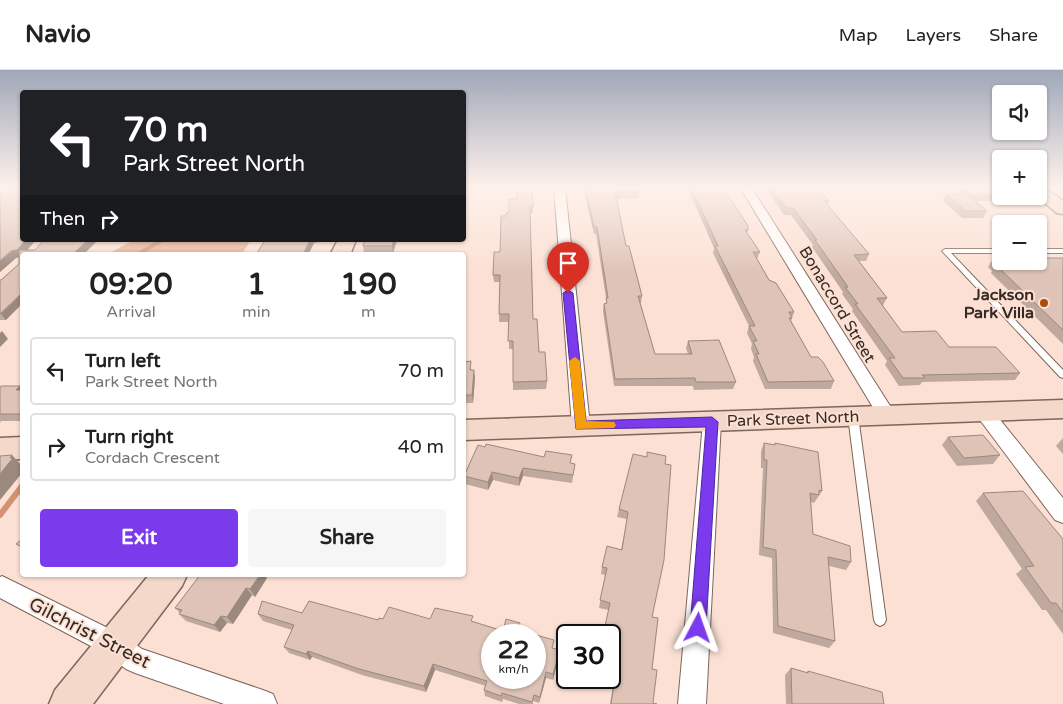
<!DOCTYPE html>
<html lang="en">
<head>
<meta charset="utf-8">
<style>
	body { margin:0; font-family:"Varela Round",sans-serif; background:#f6f6f6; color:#222; height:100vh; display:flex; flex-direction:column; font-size:19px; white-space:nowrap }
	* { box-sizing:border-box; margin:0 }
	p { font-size:16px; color:#767676 }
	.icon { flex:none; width:28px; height:28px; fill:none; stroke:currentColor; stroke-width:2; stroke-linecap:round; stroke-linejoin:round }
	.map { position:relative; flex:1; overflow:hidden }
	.drawer { position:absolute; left:20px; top:182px; width:446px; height:325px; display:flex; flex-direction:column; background:#fff; border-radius:5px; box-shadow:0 1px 4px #0004 }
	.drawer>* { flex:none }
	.guide { position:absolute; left:20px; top:20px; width:446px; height:152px; border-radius:5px; box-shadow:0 1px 4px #0004; background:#202124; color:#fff; overflow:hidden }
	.buttons { position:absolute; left:992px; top:15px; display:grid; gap:10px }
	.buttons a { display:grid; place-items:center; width:55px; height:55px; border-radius:5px; background:#fff; box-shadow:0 1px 4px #0004; font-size:25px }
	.speed { position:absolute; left:481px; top:554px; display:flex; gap:10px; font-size:25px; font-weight:700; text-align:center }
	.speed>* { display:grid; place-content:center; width:65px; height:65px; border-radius:50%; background:#fff; box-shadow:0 1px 4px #0004; line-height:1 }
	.speed small { font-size:12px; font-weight:400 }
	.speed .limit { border:2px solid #111; border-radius:8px; background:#fff; color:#111 }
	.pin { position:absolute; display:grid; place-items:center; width:42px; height:42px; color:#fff; margin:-51px -21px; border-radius:50% 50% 50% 0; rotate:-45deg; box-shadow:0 0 5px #0007 }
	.pin .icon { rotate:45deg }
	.me { position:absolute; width:55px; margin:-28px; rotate:4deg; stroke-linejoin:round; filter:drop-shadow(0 0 4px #0008) }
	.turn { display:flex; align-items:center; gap:18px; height:105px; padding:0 20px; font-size:22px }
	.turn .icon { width:65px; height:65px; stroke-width:2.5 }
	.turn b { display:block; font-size:35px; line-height:42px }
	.then { display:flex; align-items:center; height:48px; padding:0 20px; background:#0003; gap:10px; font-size:19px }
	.eta { display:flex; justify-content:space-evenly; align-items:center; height:85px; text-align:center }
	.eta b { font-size:30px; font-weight:700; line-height:35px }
	.primary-button { display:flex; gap:10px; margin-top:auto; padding:10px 20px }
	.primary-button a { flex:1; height:58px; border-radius:5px; background:#7c3aed; color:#fff; font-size:20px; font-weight:700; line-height:58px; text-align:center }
	.primary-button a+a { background:#f6f6f6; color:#222 }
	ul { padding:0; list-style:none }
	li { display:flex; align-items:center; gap:15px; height:68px; margin:0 10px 8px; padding:0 10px; border:2px solid #e0e0e0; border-radius:5px }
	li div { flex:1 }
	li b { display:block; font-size:19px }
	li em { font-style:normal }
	header { display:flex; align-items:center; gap:30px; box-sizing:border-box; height:70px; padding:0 25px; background:#fff; border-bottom:1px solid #e0e0e0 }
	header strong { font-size:24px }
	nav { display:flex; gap:28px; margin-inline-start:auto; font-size:18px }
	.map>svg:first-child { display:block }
</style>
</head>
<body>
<header>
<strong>Navio</strong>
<nav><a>Map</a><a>Layers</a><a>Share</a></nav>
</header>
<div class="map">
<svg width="1063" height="634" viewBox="0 0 1063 634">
	<rect width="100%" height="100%" fill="#fce0d3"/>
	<path fill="#e6b196" d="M134,170H251L241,185H106Z"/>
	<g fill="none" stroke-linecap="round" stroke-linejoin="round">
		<path stroke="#d39372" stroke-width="4" d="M137,185L162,170"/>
		<path stroke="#d39372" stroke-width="6" d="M0,445L22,416"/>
		<g stroke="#7e665b" stroke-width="2">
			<path id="lane" d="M945,179H1001V183H951L1063,300V308L1060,307L943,182L942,181Z
				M1039,179H1063V183H1039Z
				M853,343L856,344L858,346L886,550L884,554L880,556L876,554L874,550L848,346L850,344Z"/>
		</g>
		<g stroke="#7e665b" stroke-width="2">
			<path id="street" d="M554,117H565L590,356L588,361L581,363L574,361L572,356Z
				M740,117H751L892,339L895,344L892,349L886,351L880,349Z
				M983,334L989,336L1063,428V453L1055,450L977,346L974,341L977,336Z
				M712,345L719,347L721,352L706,634H678L703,352L705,347Z
				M2,506L124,566L142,579L263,620L273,624L277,634H224L135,603L126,599L106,584L0,528V507Z"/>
		</g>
		<g stroke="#7e665b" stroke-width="3">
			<path id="secondary" d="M1039,117L1045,118L1063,131V144L1057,143L1036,126H1039Z
				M338,170H356L350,185H330Z
				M1063,330V348L464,370V350Z
				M22,367V389L0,390V368Z
				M149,505H187L182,516L93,634H49L55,620Z"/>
		</g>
		<use href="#lane" fill="#fff" fill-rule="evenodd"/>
		<use href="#street" fill="#fff" fill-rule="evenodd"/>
		<use href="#secondary" fill="#f4d9ca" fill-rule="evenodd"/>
	</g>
	<path fill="#bfa89d" d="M0,117L22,170H36L27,180H35L98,170L22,185L6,250H0V210H1L19,194V187L16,188L0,202Z
		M583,117H637L639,122L638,128L617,129L626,176L642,226L641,233H640L655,284H688L686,278L688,271L736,312L733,319L694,320L693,316H614L603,241L604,234H606V228L596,164H594Z
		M687,117H723L748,160L747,163L760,182L757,189L769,210L794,242L791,251L811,287L834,311L831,319H765L753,291L754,287L751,279L752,274L747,263L749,256L713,183L714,178Z
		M765,117H817L829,131L827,134L869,184L866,191H859L887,228L883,235H882L902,262L949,277L1020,303L1015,310L922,312L920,315L899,316L885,295L887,291L852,241L853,239L842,224L843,222L812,177L813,175L791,145H784Z
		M951,117H999L1001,118V126H1009L1006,131H975L987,141L983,148H962L943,131L946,124H960Z
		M509,129L533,137V143H530L533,249L539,282L547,311L546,319L513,320V279H509V252H499L500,212H494L493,205L500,182L506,146L509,142Z
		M265,170H318L317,173H314L308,185H256Z
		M365,170H399H397L393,183H364L363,176Z
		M1063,188V274L991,203L992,201L988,197L993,189Z
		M464,292L472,300L475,308L473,333H464Z
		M0,317L22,319V351H1L0,353Z
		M948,367L1000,385L993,394L957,396L942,375Z
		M1063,368V384L1056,376Z
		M764,373L774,375L775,373L822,421L814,433L811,432L813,464L851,492L846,500L829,496L835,571L829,578L773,563L772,488L759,485L763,398H761V381Z
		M485,377L575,394L572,413L523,406L519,416L493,410L488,420L465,414L464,406Z
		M665,394L652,547V599L653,633L657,634H610L617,589L610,587V565L608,540L599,538L605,505L601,504L602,497L621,480L627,449L617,447L619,439Z
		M983,423L1063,469V564L1046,540H1042L1016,504L1022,499L976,431Z
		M267,508L255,527L252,525L233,554L227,553L220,562L186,551L179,544L180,543L175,538Z
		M302,543L378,550L430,549L474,552L503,561L520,560L553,578L560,580L559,586L553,610L546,608L539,633L533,631V634H519L503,629L502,632L485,626L484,620L486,616L435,600L426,622L362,605L312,587L310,590L289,583L284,577L292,560L263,551L258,544Z
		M791,598L806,603L808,601L884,634H786L785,605Z"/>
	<path fill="#9b887f" d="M26,170H36L22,186L16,188L0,202V191Z
		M88,170H98L83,185H72Z
		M310,170H313L314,173L308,185H303Z
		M394,170H397L393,183L392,176Z
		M22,223V234L6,250L1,244Z
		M2,261L8,269L0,277V263Z
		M474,300L475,308L473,333L472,325Z
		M20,316L22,319V327L16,320Z
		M12,385L22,396V403L0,430V404Z
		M523,398V406L519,416V408Z
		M492,402L493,410L488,420V412Z
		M260,505H265L267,508L255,527L250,519Z
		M246,518L252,525L233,554L227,547Z
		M221,546L227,553L220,562L214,555Z
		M560,580L559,586L553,610V604Z
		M308,581L312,587L310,590L306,584Z
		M433,594L435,600L426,622L424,616Z
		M546,602V608L539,633L540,627Z"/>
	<path fill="#dec3b6" stroke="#9b887f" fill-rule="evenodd" d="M0,117H22V170H26L17,180L11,181L0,191Z
		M517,117H532L533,137H530L533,249H537L539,282H545L547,311L513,312V271H508L509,244H499L500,205H493L494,182H500L501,146H506V143L509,142V129H517Z
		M585,117H637L639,122H615L626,176H629L642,226H638L655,284H692L688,271L719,270L736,312H696L695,308L615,309L604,234L607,233L606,228H608L597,157H594Z
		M691,117H723L748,156V160H745L760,182H753L769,210L776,213L794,242H789L792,248H789L811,287H818L823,292L834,311L768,312L756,284H759L753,271H757L749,256H755L715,176H718Z
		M771,117H817L829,131H824L869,184L854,185L887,228H877L902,262L936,261L949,277H996L1020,303L922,305L925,308H903L889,288H895L855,234H858L845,217H848L815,170H817L793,138H786Z
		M961,117H999L1001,118V125H971Z
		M946,124H967L987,141H966Z
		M44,170H88L72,185H22V223L0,244V210H1L19,194V180H35Z
		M265,170H310L303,185H256Z
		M365,170H394L392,176H363Z
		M1039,188H1063V260L996,195H999L993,189H1001V191H1039Z
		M471,291L470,300H474L472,325H464V292Z
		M1,316H20L16,320H22V342L21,344H0V317Z
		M983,365L1000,385L964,388L948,367Z
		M764,373L775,375V373L818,382L822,421L819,420V425L810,423L813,464L850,476L851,492L828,487L835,571L778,556L776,480L763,477L767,390H764Z
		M486,374L544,387L546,381L572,385L570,393L575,394L573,405L523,398L519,408L492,402L488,412L464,406L478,375L485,377Z
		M647,382L666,386L665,394L671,395L664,490L652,547L658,548L652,599L657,600L653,633L657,634H611L619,583L610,580V565H603L610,533L600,530L607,498L602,497L607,476L622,480L628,442L619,439L633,384L647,387Z
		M12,385L10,388H13L0,404V386Z
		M1023,421L1063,469V543L1056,533H1051L1025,497L1034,496L983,423Z
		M22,469V477L16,474Z
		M200,505H260L250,519L246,518L227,547L221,546L214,555L179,544L182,540L175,538Z
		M262,531L302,543L309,531L378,550L379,548L383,549L389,537L430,549L435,538L473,546L471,551L503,561L506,549L520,553L518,560L554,570L552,578L560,580L553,604L546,602L540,627L534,625L532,632L502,623L501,626L484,620L487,611L433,594L424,616L359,599L308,581L306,584L284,577L294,555L258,544ZM492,565H535V608H492Z
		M791,598L808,603V601L882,622L884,634H792Z"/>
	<linearGradient id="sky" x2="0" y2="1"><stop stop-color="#9fa7b9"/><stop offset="0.57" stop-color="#fef1eb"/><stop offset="1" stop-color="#fef1eb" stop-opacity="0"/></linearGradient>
	<rect width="1063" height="205" fill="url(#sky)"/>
	<path fill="#7c3aed" stroke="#51269a" d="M568,220L573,223L586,351L712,347L718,352L706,558L704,564L698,567L692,564L690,558L706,357L576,359L563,223Z"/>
	<path fill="#f59e0b" d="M575,287L580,291L586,351L614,352L616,355L614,358L576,359L569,291Z"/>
	<circle fill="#ac4c06" stroke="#fce0d3" stroke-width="2" cx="1044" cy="233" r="5"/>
	<g text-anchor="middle" stroke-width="4" stroke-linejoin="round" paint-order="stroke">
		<g font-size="16" font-weight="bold" fill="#352a25" stroke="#fce0d3" text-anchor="end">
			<text x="1034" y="230">Jackson<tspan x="1034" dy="18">Park Villa</tspan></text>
		</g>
		<g font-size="16" fill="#352a25" stroke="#fce0d3">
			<text transform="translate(838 234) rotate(59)" y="6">Bonaccord Street</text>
			<text transform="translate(793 348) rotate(-2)" y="6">Park Street North</text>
		</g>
		<g font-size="19" fill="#352a25" stroke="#fce0d3">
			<text transform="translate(90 562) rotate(27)" y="7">Gilchrist Street</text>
		</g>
	</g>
</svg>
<div class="buttons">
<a><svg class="icon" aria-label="sound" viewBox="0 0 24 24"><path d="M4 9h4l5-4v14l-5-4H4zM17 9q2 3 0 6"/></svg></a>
<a>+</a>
<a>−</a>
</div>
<div class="speed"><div>22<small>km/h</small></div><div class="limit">30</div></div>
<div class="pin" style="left:568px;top:223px;background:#d93025"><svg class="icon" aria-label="arrive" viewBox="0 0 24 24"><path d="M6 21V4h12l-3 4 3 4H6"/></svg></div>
<svg class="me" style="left:698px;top:558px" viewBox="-20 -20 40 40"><path d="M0-17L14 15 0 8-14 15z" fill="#7c3aed" stroke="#fff" stroke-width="4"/></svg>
<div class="guide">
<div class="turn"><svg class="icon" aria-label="left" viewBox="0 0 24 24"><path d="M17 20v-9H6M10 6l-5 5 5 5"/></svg><div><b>70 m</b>Park Street North</div></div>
<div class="then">Then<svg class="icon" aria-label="right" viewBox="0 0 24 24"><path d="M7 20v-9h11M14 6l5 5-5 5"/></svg></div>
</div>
<section class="drawer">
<div class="eta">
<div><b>09:20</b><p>Arrival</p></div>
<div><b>1</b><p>min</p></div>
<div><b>190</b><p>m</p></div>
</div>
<ul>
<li><svg class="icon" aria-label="left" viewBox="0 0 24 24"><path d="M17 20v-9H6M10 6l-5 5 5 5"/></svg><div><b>Turn left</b><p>Park Street North</p></div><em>70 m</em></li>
<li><svg class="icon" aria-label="right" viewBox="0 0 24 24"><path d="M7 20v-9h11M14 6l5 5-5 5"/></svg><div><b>Turn right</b><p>Cordach Crescent</p></div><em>40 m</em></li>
</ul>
<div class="primary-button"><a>Exit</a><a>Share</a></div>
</section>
</div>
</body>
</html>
